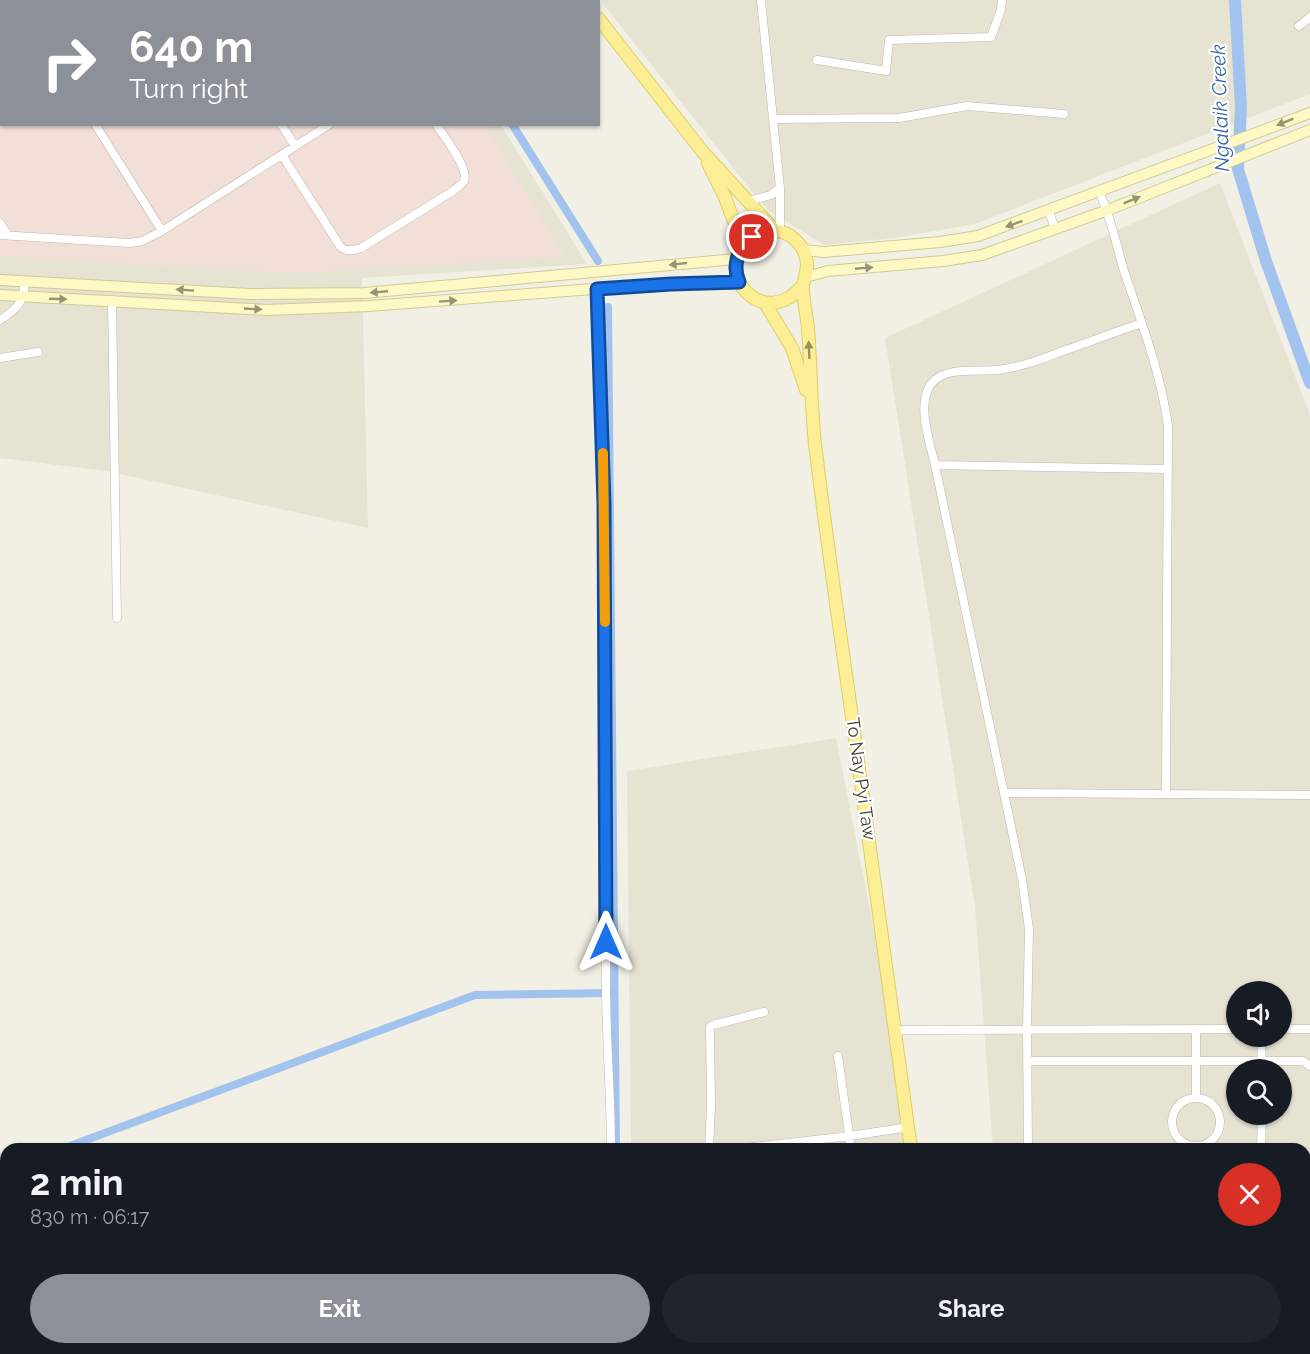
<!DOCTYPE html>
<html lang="en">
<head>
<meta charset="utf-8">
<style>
	body { margin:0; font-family:Raleway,sans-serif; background:#20242c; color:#f1f3f6; height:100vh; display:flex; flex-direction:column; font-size:22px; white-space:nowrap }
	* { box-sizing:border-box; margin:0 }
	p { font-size:20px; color:#9ea1a6 }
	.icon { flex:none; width:33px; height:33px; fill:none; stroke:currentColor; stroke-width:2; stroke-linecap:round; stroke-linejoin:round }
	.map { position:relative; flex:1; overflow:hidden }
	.panel { position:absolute; left:0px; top:1143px; width:1311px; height:212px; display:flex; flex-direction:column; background:#171b24; border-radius:18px 18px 0 0; box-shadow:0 2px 4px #0004 }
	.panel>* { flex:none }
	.banner { position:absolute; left:0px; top:0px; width:600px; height:126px; box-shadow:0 2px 4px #0004; background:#8c9099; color:#fff; overflow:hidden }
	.controls { position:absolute; left:1226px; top:981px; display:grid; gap:12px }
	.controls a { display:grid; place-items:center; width:66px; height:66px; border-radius:50%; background:#171b24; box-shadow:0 2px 4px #0004; font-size:30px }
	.pin { position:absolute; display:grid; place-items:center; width:51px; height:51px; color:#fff; margin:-26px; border:3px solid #fff; border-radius:50%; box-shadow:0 2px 6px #0007 }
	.me { position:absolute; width:66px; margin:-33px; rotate:0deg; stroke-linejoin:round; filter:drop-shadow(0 0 4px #0008) }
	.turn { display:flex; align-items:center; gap:21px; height:126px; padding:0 30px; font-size:27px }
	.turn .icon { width:78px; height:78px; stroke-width:2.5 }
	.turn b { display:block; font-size:42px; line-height:51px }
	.round { display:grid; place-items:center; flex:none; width:63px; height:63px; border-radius:32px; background:#20242c }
	.overview { display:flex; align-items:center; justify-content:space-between; height:102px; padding:0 30px }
	h1 { font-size:36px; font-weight:700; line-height:45px }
	.primary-button { display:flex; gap:12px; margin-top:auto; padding:12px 30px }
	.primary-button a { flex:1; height:69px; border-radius:36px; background:#8c9099; color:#fff; font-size:24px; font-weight:700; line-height:69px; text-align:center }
	.primary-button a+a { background:#20242c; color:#f1f3f6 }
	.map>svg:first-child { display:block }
</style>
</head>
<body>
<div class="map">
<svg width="1310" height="1354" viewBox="0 0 1310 1354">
	<rect width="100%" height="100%" fill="#f2f0e5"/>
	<path fill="#e6e3d3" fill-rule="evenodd" d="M0,0H425L426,1L2,2V124L501,125L587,264L362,278L368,528L106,471L0,458Z
		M600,0H1310V94L975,224L894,238L824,245L768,210L758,199Z
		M1220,183L1310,415V1354H1009L1008,1349L1305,1348V1149H993L975,907L885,338ZM1236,992H1281V1036H1236ZM1236,1070H1281V1114H1236Z
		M836,738L876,941L907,1149H631L627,771Z
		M922,1348V1354H633V1349Z"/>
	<path fill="#f2e0d8" d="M0,0H410L411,1L2,2V124L485,125L564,256L297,273L0,256Z"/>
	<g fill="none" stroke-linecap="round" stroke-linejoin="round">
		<path stroke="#a2c3ed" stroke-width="2" d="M646,1348V1354"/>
		<path stroke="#a2c3ed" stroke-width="8" d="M437,0L438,2
			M512,124L598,261
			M608,307L616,1149
			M62,1149L475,995L610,993
			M0,1172L6,1170
			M618,1348V1354"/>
		<path stroke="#a2c3ed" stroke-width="12" d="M1235,0L1241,107L1238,169L1266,261L1310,383"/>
		<g stroke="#bdb9a8" stroke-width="9">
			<path id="minor" d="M16,0L17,2
				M202,0L203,2
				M357,0L358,2
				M761,0L780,188V232
				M525,2L527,0
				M1299,26L1310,17
				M817,60L886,71L889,40L991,37L1001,10L1002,0
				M773,119L899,118L967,106L1064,114
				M95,124L162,231
				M281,124L295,146
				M282,155L340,246C345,252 353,251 361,248L453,191C456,188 462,185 464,181C470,169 443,135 436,124
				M1099,191C1111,217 1116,244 1124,271C1141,321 1161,373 1168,426L1166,794
				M749,201L771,195L780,188
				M1048,210L1055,228
				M0,223L8,235
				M0,235L129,243L142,241L162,231L330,124
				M598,289C609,521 606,754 606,986C606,1040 611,1095 611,1149
				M112,300L117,618
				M0,320C18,308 23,303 25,282
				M0,358L38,352
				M935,465L1168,469
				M1004,793L1310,795
				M1281,1029H1310
				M896,1030L1236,1029
				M1261,1036L1262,1070
				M838,1056L851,1149
				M1027,1061H1303L1310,1066
				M1196,1098V1029
				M1172 1122a24 24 0 1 1 48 0a24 24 0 1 1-48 0Z
				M709,1149L711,1107L710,1027L713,1025L764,1012
				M735,1149L850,1136L909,1127
				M1028,1149L1027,1029L1029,929L1022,879L935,465C930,443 916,404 931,384C945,366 976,372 996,370C1019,368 1041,359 1063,351C1089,342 1115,332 1142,323
				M1261,1149L1262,1114
				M1305,1187L1310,1182
				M1305,1219H1310
				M612,1348V1354
				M684,1348V1354
				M1033,1348V1354
				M1264,1348V1354
				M1130,1354L1131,1348"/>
		</g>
		<g stroke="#d1ca96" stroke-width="12">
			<path id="secondary" d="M803,250L824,252L940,242L978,236L1310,113
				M806,277L828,271L943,261L982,255L1108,210L1310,130
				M0,280L250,294L364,293L736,259
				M0,295L267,310L369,306L645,285L739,283"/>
		</g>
		<g stroke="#dfce65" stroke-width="14">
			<path id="primary" d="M585,0L586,2
				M598,18L702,151L775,231
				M708,163L724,195L743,245
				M803,285C765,333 709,272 749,239C756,234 766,230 775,231C789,231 803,244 806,258C809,268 805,275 803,285C802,296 807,316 808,328C811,367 811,405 815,444C826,535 839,626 852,717C872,861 892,1005 911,1149
				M765,303L792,348L806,390
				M936,1348L937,1354"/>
		</g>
		<use href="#minor" stroke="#fff" stroke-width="8"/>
		<use href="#secondary" stroke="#fdf8c4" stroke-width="10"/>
		<use href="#primary" stroke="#fbee95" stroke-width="12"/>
	</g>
	<defs><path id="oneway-solid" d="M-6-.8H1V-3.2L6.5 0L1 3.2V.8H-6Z" transform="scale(1.5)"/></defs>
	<g fill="#979375">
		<use href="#oneway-solid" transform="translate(1285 122) rotate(158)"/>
		<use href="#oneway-solid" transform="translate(1132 200) rotate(-22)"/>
		<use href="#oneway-solid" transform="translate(1014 224) rotate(160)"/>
		<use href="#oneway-solid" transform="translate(678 264) rotate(174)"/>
		<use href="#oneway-solid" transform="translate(864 268) rotate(-5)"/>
		<use href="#oneway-solid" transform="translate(185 290) rotate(-176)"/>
		<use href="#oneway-solid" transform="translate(379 292) rotate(175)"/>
		<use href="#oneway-solid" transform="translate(58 299) rotate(2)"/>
		<use href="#oneway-solid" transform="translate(448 301) rotate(-4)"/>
		<use href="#oneway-solid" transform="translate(253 309) rotate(3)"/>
	</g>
	<use fill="#968f60" href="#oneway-solid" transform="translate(809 350) rotate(-93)"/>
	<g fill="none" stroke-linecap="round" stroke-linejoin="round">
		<g stroke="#114b97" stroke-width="15">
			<path id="route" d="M606,942L604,504L597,289L671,284L739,282C732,265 738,249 752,237"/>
		</g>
		<use href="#route" stroke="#1a73e8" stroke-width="10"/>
		<path stroke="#f59e0b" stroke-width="10" d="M603,453L605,622"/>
	</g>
	<g text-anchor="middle" stroke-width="4.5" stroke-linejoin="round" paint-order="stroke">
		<g font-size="18" fill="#444135" stroke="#fff">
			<text transform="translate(861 779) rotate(82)" y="6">To Nay Pyi Taw</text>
		</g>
		<g font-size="20" font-style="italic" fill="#3265ac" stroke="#fff">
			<text transform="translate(1220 108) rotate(-92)" y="7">Ngalaik Creek</text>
		</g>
	</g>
</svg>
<div class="controls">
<a><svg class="icon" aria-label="sound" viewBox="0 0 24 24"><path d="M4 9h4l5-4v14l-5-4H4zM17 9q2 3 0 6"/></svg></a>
<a><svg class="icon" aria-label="search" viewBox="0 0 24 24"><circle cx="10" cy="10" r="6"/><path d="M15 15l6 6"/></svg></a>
</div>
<div class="pin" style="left:752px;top:237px;background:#d93025"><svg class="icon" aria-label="arrive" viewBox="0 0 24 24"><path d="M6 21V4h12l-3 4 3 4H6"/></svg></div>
<svg class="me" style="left:606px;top:942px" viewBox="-20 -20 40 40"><path d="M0-17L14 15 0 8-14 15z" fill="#1a73e8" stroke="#fff" stroke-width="4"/></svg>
<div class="banner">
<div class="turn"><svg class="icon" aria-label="right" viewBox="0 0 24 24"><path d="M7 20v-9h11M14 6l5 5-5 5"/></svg><div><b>640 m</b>Turn right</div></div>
</div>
<section class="panel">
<div class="overview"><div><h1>2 min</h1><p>830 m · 06:17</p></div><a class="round" style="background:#d93025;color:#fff"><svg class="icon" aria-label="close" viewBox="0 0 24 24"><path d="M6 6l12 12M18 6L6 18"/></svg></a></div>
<div class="primary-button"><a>Exit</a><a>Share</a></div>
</section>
</div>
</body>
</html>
